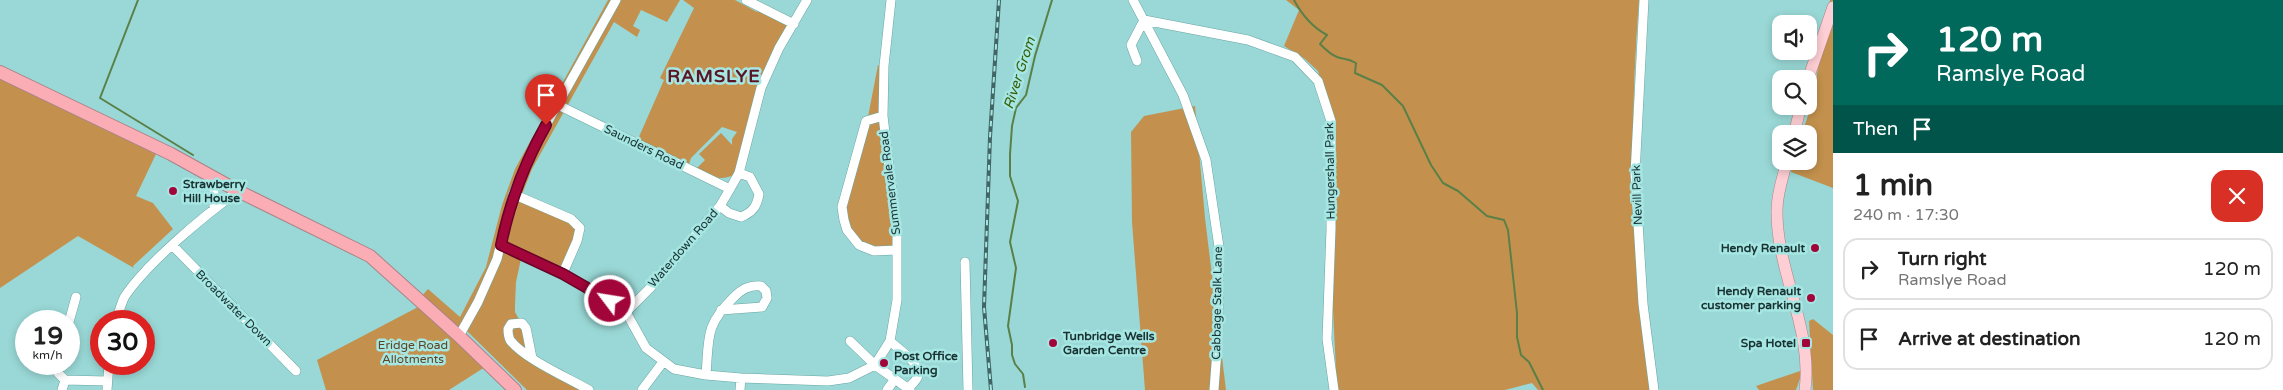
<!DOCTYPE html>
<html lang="en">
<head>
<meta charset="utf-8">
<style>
	body { margin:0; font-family:"Varela Round",sans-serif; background:#f6f6f6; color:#222; height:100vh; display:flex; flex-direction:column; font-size:19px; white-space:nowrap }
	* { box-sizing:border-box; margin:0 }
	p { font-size:16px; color:#767676 }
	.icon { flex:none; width:28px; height:28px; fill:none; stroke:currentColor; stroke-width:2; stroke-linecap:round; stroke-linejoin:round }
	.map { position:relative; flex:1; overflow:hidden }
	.panel { display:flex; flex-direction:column; background:#fff; width:450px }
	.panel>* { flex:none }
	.guide { background:#00695c; color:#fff; overflow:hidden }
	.fabs { position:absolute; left:1772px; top:15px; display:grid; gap:10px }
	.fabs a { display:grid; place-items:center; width:45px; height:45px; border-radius:10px; background:#fff; box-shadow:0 2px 8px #0003; font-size:25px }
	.speed { position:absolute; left:15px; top:310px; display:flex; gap:10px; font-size:25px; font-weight:700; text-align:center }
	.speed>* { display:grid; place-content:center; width:65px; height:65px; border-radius:50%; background:#fff; box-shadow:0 2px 8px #0003; line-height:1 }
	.speed small { font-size:12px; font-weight:400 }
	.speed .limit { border:8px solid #d22; background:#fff; color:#111 }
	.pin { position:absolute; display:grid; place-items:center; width:42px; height:42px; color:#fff; margin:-51px -21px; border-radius:50% 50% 50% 0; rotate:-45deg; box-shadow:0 0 5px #0007 }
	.pin .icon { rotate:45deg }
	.me { position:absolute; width:55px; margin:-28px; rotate:301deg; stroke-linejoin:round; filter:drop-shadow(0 0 4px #0008) }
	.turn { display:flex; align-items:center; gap:18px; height:105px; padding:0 20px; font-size:22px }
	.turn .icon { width:65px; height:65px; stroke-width:2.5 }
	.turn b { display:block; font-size:35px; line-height:42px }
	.then { display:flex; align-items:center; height:48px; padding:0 20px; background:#0003; gap:10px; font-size:19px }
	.round { display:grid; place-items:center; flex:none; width:52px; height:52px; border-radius:15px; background:#f6f6f6 }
	.head { display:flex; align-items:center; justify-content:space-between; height:85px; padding:0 20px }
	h1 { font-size:30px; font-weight:700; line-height:38px }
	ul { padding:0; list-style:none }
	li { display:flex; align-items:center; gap:15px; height:62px; margin:0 10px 8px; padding:0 10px; border:2px solid #e0e0e0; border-radius:15px }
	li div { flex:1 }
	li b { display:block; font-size:19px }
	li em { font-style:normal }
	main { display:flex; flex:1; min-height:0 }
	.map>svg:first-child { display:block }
</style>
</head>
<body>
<main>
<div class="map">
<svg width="1833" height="390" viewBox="0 0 1833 390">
	<rect width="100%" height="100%" fill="#99d8d6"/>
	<path fill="#c3914d" d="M608,0H680L667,22L641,10L633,26L640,30L637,37L614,22L532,169L521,197L578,228L562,271L522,254L516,282L515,305V312L522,325L531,359L587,390H527L468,332L462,328L459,332L421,297L428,289L460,317L486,267L502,205L515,169Z
		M683,0H735L757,12L760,8L793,24L778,48L737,174C717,182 715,177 697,168L705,160L699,154L721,133L732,145V139L737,132L722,127L691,158L689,164L638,139L664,80L660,78L694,8Z
		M1286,0H1639C1629,130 1630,262 1651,390H1538L1532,383L1505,390H1337L1333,310L1334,123L1318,71L1305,59L1284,46L1299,10Z
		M1830,0H1833V188L1791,172L1794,161H1809V134H1802L1812,103Z
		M878,65L883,66L897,249L874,250L859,244L848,230L843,208L867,122Z
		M0,79L156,154L136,196L153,203L173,229L133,266L134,268L78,236L0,288Z
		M1195,106L1205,218L1226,390H1145L1132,222L1131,132L1144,116Z
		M420,306L485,367L449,390H326L317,360Z
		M1813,319L1833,335V390H1813L1809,321Z
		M1803,370L1796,390H1759L1756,386Z"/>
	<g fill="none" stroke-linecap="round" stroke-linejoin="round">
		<path stroke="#5a8048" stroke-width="2" d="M138,0L100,98L193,155
			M1294,0C1302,15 1312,27 1327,35L1320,44C1324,48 1331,55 1337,57C1344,60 1346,57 1356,63L1355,73L1382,85L1403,106L1431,165L1443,183L1458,191L1487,216L1504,220L1508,230L1517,313V337L1521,355L1529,362L1543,390
			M1025,387L1023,374L1015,364L1012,355V345L1008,326L1016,268L1010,242L1018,201L1010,176V154L1012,126L1016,108L1026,95L1035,56L1052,0"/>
		<g stroke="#68a6a3" stroke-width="10">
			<path id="minor" d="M746,0L794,24
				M1133,0L1183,95L1206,160L1219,247L1218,337L1214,390
				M1644,0L1635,174L1643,304L1654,390
				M1144,20L1248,40L1295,57L1318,81L1331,121V229L1327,339L1334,390
				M1137,61L1131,45L1144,20
				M558,105L730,189
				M883,116L866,121L842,207L844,220L847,230L859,245L874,251L897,250
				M513,194L571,219L580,228L577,241L563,273
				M720,206L729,213L741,217C753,212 757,206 759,194L750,177L739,173
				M214,208V178
				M501,245L563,273L626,312L646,348L674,369L706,375L741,378L828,381L849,378L875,365L890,341L897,300V235L883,116L884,66L891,0
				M173,246L296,371
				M965,262L968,390
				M626,312L650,288L720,206L730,189L739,173L761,88L779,48L807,0
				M116,321C119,313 121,303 125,296C149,261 204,216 238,191
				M69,322L76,297
				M459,336L478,302L497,259L513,194L532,150L616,0
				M850,341L875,365L910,390
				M890,341C898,349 924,365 917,378C915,382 910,386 907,390
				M532,358L526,328L522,323L511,324L508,329C508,333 508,336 510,340C523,358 568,378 589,390
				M57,364L58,373L65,380L62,390
				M706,375C709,337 705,325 734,297C742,289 749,285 761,286L766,291L767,298L762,307L721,310
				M65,380L107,381
				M107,390L109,364
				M642,390L663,362
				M740,390L741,378
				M887,390L895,379"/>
		</g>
		<g stroke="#ac8287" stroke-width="12">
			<path id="major" d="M1808,79L1833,7
				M1794,134L1801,106
				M1787,161C1783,177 1777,193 1777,210C1776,271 1813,328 1805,390"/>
		</g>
		<g stroke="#ac8287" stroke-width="14">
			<path id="highway" d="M0,72L171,154L238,191L370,256L459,336L515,390"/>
		</g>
		<use href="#minor" stroke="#fff" stroke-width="9"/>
		<use href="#major" stroke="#fdced3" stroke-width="11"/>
		<use href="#highway" stroke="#fbadb5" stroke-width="12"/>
		<g stroke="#406564" stroke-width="4">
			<path id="rail" d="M991,390L984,307L990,137L999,0"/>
		</g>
		<use href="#rail" stroke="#a6e6e3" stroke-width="2" stroke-dasharray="5.5" stroke-linecap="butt"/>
	</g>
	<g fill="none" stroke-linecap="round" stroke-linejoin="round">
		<g stroke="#690326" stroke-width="12">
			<path id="route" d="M546,125C524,164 510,201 501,245L563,274L610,301"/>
		</g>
		<use href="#route" stroke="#a2053a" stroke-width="9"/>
	</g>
	<g fill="#a2053a" stroke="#a6e6e3" stroke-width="2">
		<circle cx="173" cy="191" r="5"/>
		<circle cx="1815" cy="248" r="5"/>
		<circle cx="1811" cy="298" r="5"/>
		<circle cx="1053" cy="343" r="5"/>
		<rect x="1801" y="338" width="10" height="10" rx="2.5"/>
		<circle cx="884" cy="363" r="5"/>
	</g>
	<g text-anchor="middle" stroke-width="5" stroke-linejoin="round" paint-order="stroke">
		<g font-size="12" fill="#193232" stroke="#a6e6e3">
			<text transform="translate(644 147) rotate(26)" y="4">Saunders Road</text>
			<text transform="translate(1330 171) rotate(-91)" y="4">Hungershall Park</text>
			<text transform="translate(890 183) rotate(-97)" y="4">Summervale Road</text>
			<text transform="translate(1637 195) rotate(-92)" y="4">Nevill Park</text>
			<text transform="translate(683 248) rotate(-49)" y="4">Waterdown Road</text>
			<text transform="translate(1217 303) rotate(-89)" y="4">Cabbage Stalk Lane</text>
			<text transform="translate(234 308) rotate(45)" y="4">Broadwater Down</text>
		</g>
		<g font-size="12" font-weight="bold" fill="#193232" stroke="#a6e6e3" text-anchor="start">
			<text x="183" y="188">Strawberry<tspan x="183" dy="14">Hill House</tspan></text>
			<text x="1805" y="252" text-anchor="end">Hendy Renault</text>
			<text x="1801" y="295" text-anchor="end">Hendy Renault<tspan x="1801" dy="14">customer parking</tspan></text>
			<text x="1063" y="340">Tunbridge Wells<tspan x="1063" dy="14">Garden Centre</tspan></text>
			<text x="1796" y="347" text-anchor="end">Spa Hotel</text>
			<text x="894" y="360">Post Office<tspan x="894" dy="14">Parking</tspan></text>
		</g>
		<g font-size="12" fill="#5d4423" stroke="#a6e6e3">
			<text x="413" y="349">Eridge Road<tspan x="413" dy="14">Allotments</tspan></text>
		</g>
		<g font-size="14" font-style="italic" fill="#365e05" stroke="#a6e6e3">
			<text transform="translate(1019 73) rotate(-72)" y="5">River Grom</text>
		</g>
		<g font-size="18" font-weight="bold" letter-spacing="1" fill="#5b1625" stroke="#a6e6e3">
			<text x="714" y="82">RAMSLYE</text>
		</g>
	</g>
</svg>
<div class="fabs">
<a><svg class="icon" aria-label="sound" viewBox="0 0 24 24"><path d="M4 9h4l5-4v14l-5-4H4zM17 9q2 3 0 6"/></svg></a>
<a><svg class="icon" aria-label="search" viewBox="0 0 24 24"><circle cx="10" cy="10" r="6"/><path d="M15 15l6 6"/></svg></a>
<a><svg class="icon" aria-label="layers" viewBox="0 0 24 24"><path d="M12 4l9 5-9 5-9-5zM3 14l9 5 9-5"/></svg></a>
</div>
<div class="speed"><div>19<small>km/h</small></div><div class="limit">30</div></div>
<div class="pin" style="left:546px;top:125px;background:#d93025"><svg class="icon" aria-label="arrive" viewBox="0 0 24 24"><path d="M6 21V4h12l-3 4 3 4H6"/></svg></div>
<svg class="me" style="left:610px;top:301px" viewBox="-20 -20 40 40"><circle r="17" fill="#a2053a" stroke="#fff" stroke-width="3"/><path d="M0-11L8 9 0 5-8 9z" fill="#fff"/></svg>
</div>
<section class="panel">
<div class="guide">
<div class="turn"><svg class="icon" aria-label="right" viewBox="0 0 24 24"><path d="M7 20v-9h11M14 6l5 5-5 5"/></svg><div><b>120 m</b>Ramslye Road</div></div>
<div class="then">Then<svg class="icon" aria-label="arrive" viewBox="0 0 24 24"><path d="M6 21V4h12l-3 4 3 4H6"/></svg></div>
</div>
<div class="head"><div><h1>1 min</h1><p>240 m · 17:30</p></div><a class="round" style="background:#d93025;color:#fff"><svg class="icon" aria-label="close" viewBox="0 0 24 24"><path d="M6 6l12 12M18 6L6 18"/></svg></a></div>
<ul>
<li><svg class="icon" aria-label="right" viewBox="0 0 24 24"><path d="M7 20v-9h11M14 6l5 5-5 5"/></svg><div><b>Turn right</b><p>Ramslye Road</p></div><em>120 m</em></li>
<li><svg class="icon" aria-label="arrive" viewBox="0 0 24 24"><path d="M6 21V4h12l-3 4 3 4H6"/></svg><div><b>Arrive at destination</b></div><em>120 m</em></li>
</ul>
</section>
</main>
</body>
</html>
